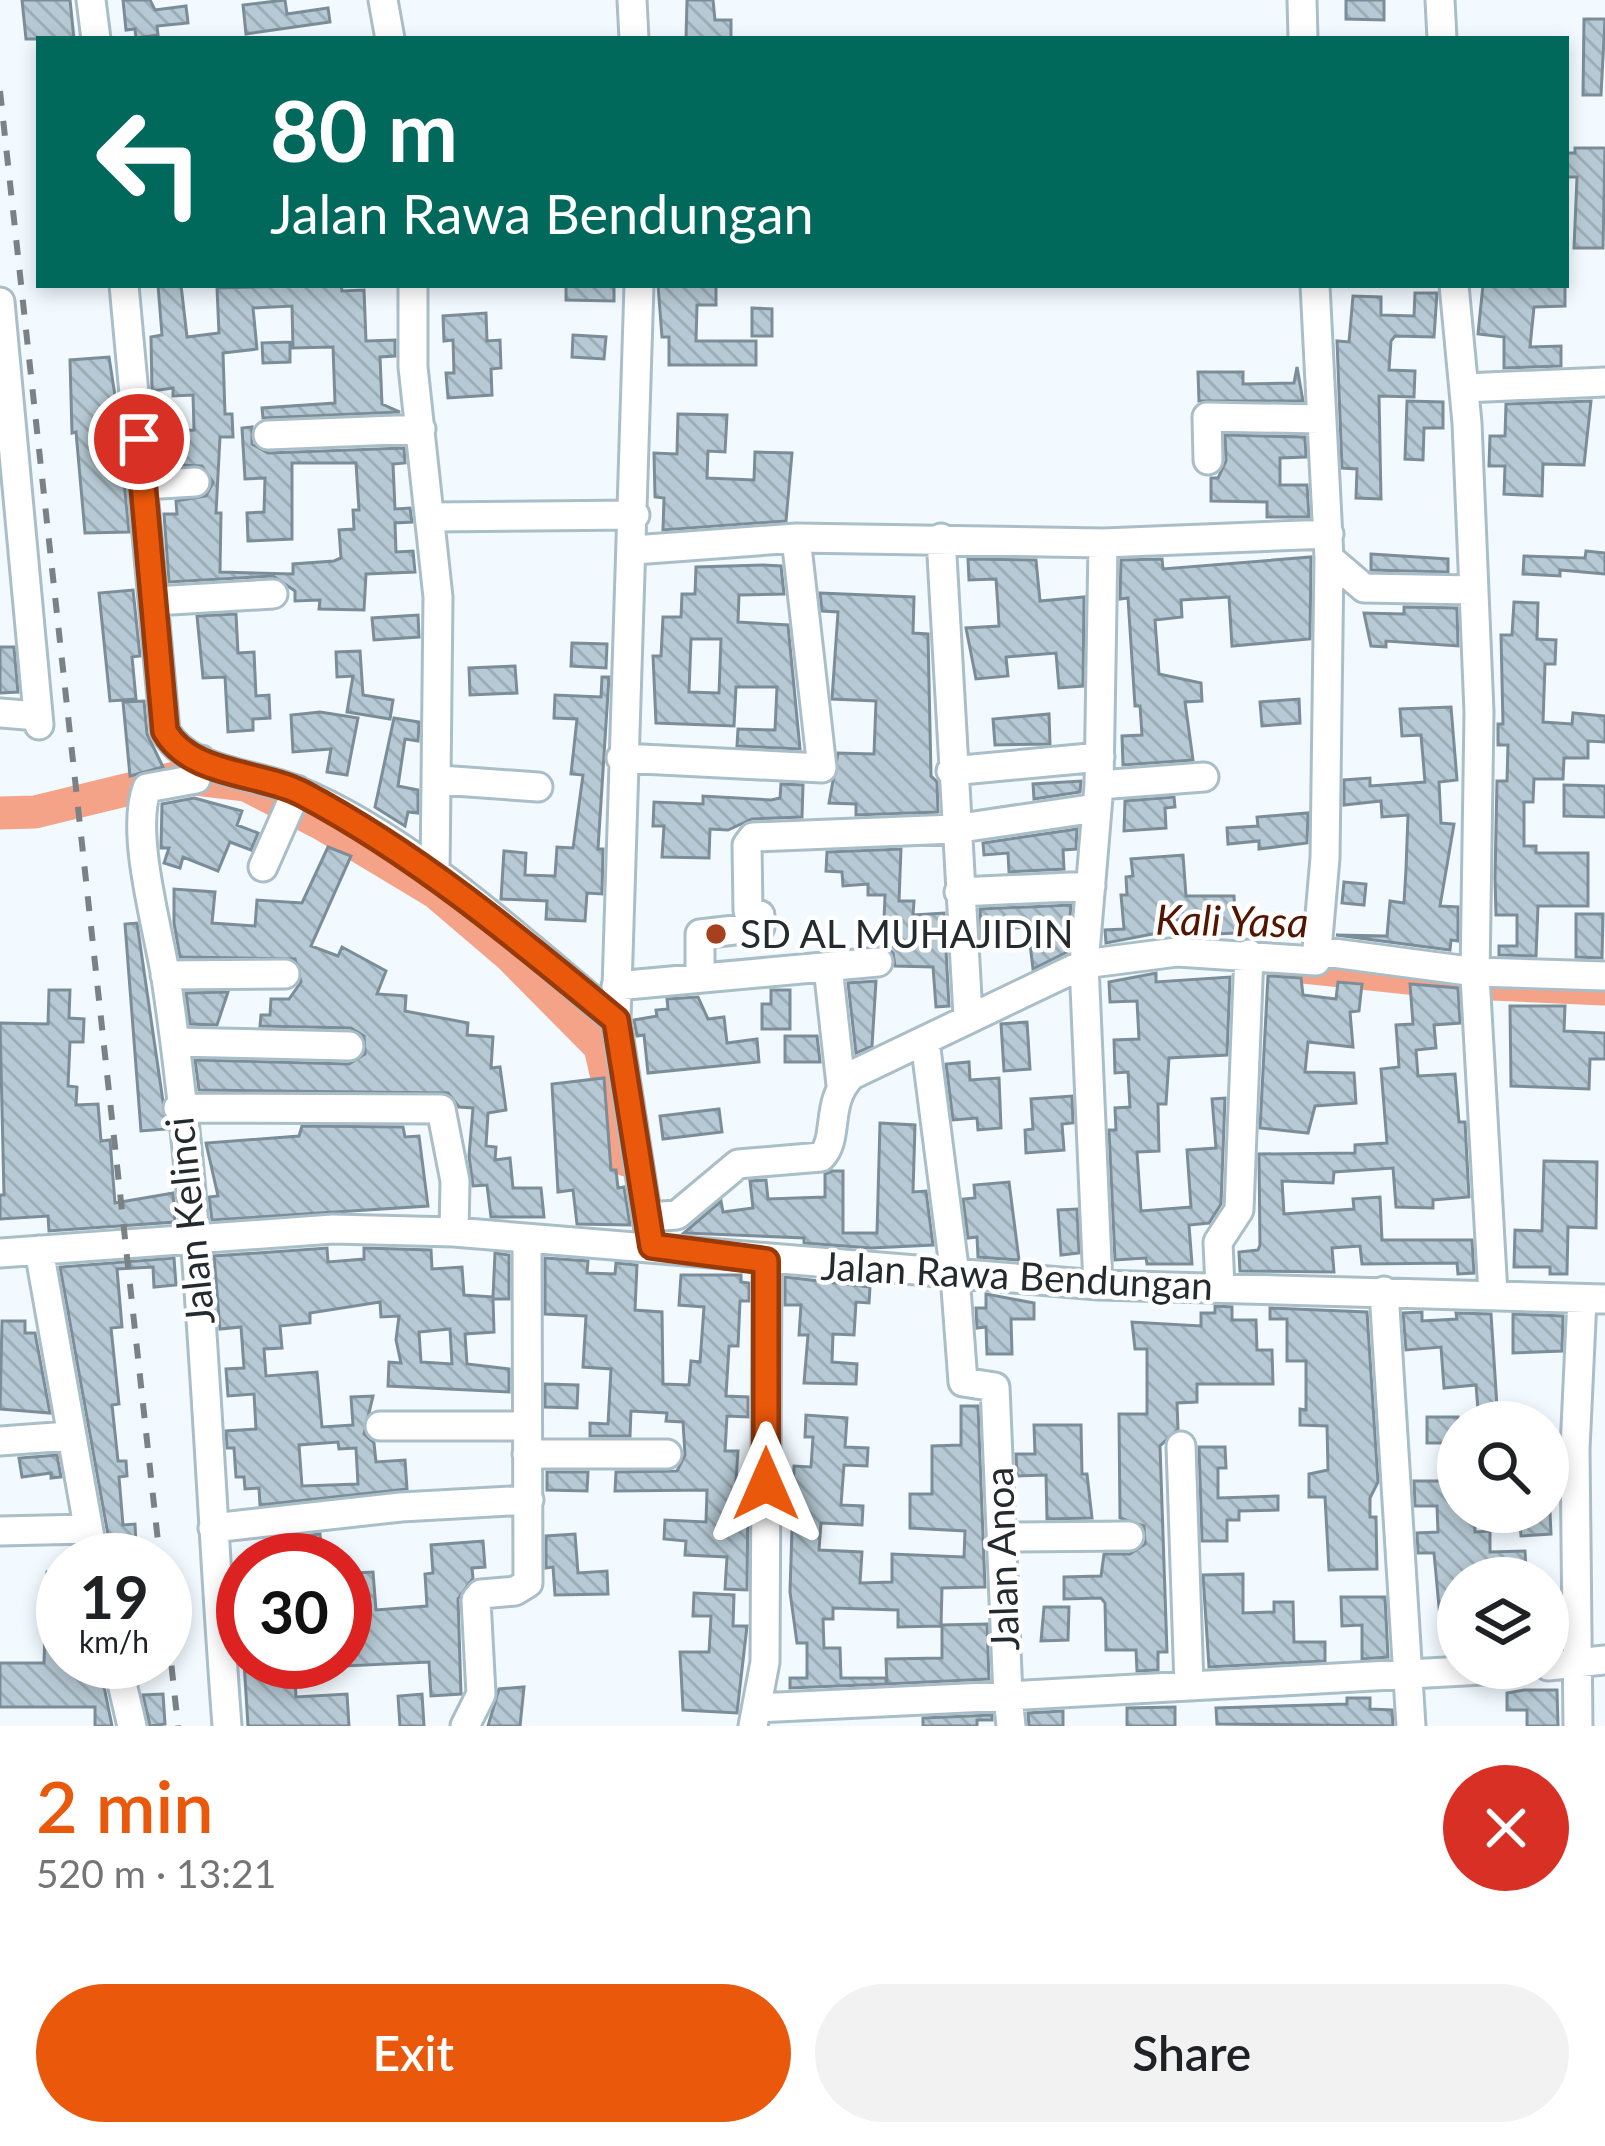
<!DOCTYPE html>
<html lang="en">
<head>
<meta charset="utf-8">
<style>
	body { margin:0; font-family:Lato,sans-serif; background:#f2f2f2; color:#202124; height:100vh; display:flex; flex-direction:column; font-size:45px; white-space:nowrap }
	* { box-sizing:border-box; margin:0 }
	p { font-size:39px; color:#757577 }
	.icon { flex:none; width:66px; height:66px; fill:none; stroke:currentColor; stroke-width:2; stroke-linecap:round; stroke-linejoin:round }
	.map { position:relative; height:1726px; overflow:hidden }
	.panel { display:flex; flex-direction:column; background:#fff; flex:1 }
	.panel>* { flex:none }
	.top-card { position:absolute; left:36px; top:36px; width:1533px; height:252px; border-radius:0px; box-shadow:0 6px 18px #0003; background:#00695c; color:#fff; overflow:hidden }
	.controls { position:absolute; left:1437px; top:1401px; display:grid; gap:24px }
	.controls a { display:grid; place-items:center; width:132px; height:132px; border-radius:50%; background:#fff; box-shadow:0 6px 18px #0003; font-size:60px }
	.speed { position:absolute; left:36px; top:1533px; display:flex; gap:24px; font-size:60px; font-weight:700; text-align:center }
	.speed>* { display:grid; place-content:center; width:156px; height:156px; border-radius:50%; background:#fff; box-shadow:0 6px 18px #0003; line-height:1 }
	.speed small { font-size:30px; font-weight:400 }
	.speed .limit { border:18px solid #d22; background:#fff; color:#111 }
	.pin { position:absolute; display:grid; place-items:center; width:102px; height:102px; color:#fff; margin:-51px; border:6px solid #fff; border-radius:50%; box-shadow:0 3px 12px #0007 }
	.me { position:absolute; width:132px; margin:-66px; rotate:0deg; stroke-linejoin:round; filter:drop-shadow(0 0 9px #0008) }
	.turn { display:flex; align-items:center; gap:42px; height:252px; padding:0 36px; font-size:54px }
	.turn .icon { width:156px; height:156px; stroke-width:2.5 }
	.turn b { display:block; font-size:84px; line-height:102px }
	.round { display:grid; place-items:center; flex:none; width:126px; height:126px; border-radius:63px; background:#f2f2f2 }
	.summary { display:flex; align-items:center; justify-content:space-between; height:204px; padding:0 36px }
	h1 { font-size:72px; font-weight:600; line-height:90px; color:#ea580c }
	.cta { display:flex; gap:24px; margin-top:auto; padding:24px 36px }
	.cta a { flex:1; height:138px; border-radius:72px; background:#ea580c; color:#fff; font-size:48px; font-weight:600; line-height:138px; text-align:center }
	.cta a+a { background:#f2f2f2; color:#202124 }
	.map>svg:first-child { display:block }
</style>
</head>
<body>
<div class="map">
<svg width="1605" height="1726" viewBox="0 0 1605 1726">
	<defs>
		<pattern id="building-back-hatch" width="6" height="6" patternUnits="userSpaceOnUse" patternTransform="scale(3)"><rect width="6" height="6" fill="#b6c9d4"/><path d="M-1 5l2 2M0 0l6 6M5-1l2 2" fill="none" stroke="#9cadb6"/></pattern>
	</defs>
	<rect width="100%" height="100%" fill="#f2faff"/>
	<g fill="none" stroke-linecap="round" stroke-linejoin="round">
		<path stroke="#f4a389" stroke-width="33" d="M0,813L35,812L179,777L246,785L322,824L435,892L510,956L600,1047L626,1160
			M1284,965L1447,982L1603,989"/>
	</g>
	<path fill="url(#building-back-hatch)" stroke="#7b8d98" stroke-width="3" fill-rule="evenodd" d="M22,0H70L74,39H26Z
		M123,0H150L155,10L186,6L188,23L157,26L158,35L136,38L135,29L126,30Z
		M285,0L287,14L328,8L330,22L246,34L243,5Z
		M687,0H713L715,20H731V39H686Z
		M1346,0H1384V20L1346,19Z
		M1584,19H1605L1601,95H1583Z
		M1575,148H1605L1603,248H1574L1577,177H1566V153H1575Z
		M158,285H181L187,337L219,333L217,288L341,285L342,291L364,290L366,341L395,340V356L380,357L382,404L400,412L263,418L262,408L335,403L333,347L293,348L292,306L253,308L257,349L223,353L225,414H232L233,437H220L216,513H221L220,572L293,574V564L334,561L341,558L339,530L354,529L353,510H359L356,463H292V539L248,541L247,513L264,512L265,478L245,479L242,428L252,427V444L268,453L404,448L405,463L393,464L395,509L410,508L412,522L395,523L396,552L413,551L415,572L366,574L364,610L319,609L320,600L295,601V591L273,576L169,582L164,514H177L176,501L206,496L213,482L202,466L178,465V431L194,430L193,395L173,396V388L152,391L151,337L162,335Z
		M566,285H614V301L566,300Z
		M658,285H716V305H697L696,341H756V365H669V337H662Z
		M1483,285H1565V306L1534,307L1530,347L1561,346V366L1504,368V337L1478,334Z
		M1415,293H1437L1434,337L1395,336L1391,341L1389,370L1415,371L1414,397L1379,396L1381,499L1356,498L1357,469L1342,468L1337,341L1349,342L1353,296L1381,297V315L1414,316Z
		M752,308L772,309V336H752Z
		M486,313L487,341L500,340L501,368L491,369L492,395L448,398L446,373H454L453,340L444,341L443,316Z
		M573,335L606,337L604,359L572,357Z
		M290,342V362L263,363L262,343Z
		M109,357L118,415L108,416L111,461L122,460L129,532L85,533L76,432L72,433L70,360Z
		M1297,367L1303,401H1199L1198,372H1243V384L1294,383Z
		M1407,401L1443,402V428H1424L1423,460L1405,459Z
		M1591,401L1584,465L1543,464L1542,496L1504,494L1505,466H1489L1490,436H1505L1506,404Z
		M678,414L727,415L725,452L708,451L707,478L754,480L755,452L792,453L786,521L663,530L664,498L655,497L654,453L677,454Z
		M1225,435L1305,437L1306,457L1280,458V485H1307L1309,517H1267V502L1211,501V478H1218L1226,461Z
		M1586,551L1605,553V574L1560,570V576L1523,574L1524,556L1585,558Z
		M1371,554L1448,559V572L1371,570Z
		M1311,557L1310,639L1232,646L1229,597L1181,600L1182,617L1155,620L1159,674L1201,683L1202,701L1185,702L1193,760L1123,765L1122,736L1142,735L1140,706H1135L1128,598L1120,599L1121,560L1162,559L1163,569Z
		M968,559L1036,560L1040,601L1084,597L1083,686L1059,688L1056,653L1006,657L1008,676L976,679L966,628L999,626L998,608L996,579L969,580Z
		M763,565L781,566L784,594L739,595L738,622L788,625L800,749L737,746L738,729L775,730L777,687H736L734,726L656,723L653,656H661L663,617H681L682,594H695L696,567ZM691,639H721L719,693L689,692Z
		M133,590L140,656L132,657L136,699L110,701L99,593Z
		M820,593L914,597L913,633L928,634L931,776L937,782L938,812L856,815V804L829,803L838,753L874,754L876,701L832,699L838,612L822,611Z
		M1514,602L1538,603L1537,639L1556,640L1555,664H1545L1543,722L1572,724L1573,713L1605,716V742L1588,741V758H1564L1563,779H1534L1533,802H1524V846H1536V853H1588V906H1538L1536,956L1499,955V946H1517V915H1496L1495,878L1497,781H1507L1508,745H1498V724H1503L1501,635H1512Z
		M1404,607L1457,608L1458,646L1386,641V647L1371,646L1364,613L1404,614Z
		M236,614L238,653L254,652L256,696L269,695L270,718L253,719V730L228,732L225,677L203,678L197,616Z
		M418,615L419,637L374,640L372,618Z
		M572,643L607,644L606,668L571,666Z
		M0,647H14L18,692L0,693Z
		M360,651L363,695L393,700L390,719L347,712L353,676L337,677L336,652Z
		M515,666L517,693L470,695L469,668Z
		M602,677H609L598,849H603L602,894L587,893L585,921L546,919L547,901L501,899L504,851L526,853L525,875L555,876L557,847L573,848L583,775L571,774L577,719L554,718L555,695L601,697Z
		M1299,699L1300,723L1262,726L1260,702Z
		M144,701L147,734L163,767L130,776L123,702Z
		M1451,707L1457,780L1439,782L1441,823L1454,824L1440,906L1458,907V941L1451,940L1450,950L1336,935L1387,936L1390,901L1404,903L1406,869L1408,815L1382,817L1381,801L1344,805V780L1370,778V786L1425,782L1421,735L1402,736L1400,709Z
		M320,712L358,718L347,775L327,772L331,749L293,752L291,715Z
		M1049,714L1050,744L995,745L993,719Z
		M394,718L419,722L418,741L405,739L398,786L418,790V813L408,812L405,826L375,807Z
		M1081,781L1080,792L1034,799L1033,784Z
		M781,784L803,785L802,817L752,819L728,830L710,829L709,858L662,857L664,826H653L654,802L703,804V796L771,800L780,798Z
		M1564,785L1605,786V817L1564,816Z
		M1174,797L1175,807L1165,808L1166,828L1124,831L1125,801Z
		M194,798L242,811L237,825L258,833L251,850L230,842L218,871L183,857L180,868L164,863L169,848H161L162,804Z
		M1308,813L1307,843L1259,849V841L1228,844L1227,828L1258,826L1257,817Z
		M1077,829L1076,849L1063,850L1064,869L1009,872L1008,853L984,855L983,843Z
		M328,847L351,856L311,946L338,956L342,947L386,971L377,994L406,996L405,1011L468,1023L467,1035L493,1037L491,1068L500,1067L506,1110L488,1113L486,1146L496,1147L495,1160L510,1158L513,1188H541L544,1217H491L487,1185L473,1186L469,1156L473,1108L459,1107L448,1093L199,1090L195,1060L349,1064L365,1054L364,1036L351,1028L260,1026L261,1015H270L271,999H289L301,982L295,959L180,957L174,923V889L215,892L212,923L255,926L257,900L302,903Z
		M901,849L899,901H914L913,915L944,913L949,1006L936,1007L933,967L895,966L893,953L883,945L885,895H868V884L843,886L842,872L826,871L827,852Z
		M1183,855L1186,896H1234L1236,933L1216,934L1215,917L1162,921L1163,932L1106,943L1105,930L1124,929L1121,895H1127L1126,877L1133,876L1131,859Z
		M1344,882L1366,884L1364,905L1342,903Z
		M1071,905L1067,952L1033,969L1028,927L1002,929L1003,943L982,945L980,909Z
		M1576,914H1603L1602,958L1576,957Z
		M137,923L167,1129L141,1131L125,924Z
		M1156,973V982L1230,977L1227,1055L1169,1058L1166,1104H1158L1159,1151L1137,1152L1141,1211L1191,1207L1187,1150L1216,1148L1212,1099L1225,1098L1221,1204L1209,1223L1189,1225L1192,1264H1147L1146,1258L1115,1260L1109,1130H1116L1115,1108L1130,1107L1128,1072L1115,1073L1114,1040L1139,1039L1137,1001L1110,1002L1109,982Z
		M1268,976L1301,978L1303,995L1336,999L1338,982L1362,984L1359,1011L1350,1012L1353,1047L1308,1042L1305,1072L1354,1073L1356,1103L1315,1106L1308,1133L1260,1128Z
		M876,981L872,1046L856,1053L848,983Z
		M1410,984L1458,988L1460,1023L1434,1025L1436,1048L1416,1050L1418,1076L1455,1074L1459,1122H1465L1469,1197L1433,1200V1208L1396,1207L1393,1168L1334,1172L1333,1183L1282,1181L1284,1214L1354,1209L1353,1199L1380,1197L1382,1240H1472L1474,1273L1458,1274L1457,1263L1362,1264L1360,1246L1332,1248L1334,1272L1240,1271L1239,1252L1258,1250L1260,1245L1259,1154L1355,1153V1145L1387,1143L1381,1069L1399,1067L1396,1025L1413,1024Z
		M49,990H70L69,1018L84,1019L83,1042H70L68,1086L77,1087L76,1105L98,1104L101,1141L110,1140L115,1203L173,1193L175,1222L49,1231L48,1216L0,1219V1195H4L0,1023L48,1024Z
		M771,990H790V1029H762V1004H771Z
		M228,992L217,1025L190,1024L186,993Z
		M698,997L708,1019L724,1017L727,1043L757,1039L759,1062L648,1073L644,1035L637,1036L634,1020L657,1016L656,1010L668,1009L667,999Z
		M1510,1006H1565L1564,1031L1605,1033V1059H1590L1589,1089L1511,1086Z
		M1027,1022L1030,1069L1004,1071L1001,1024Z
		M785,1036H817L820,1062H785Z
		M969,1062L970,1080L999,1078L1001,1128L978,1130L977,1118L953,1120L946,1064Z
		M604,1078L611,1170H616L618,1188L624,1187L630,1225L577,1224L573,1190L558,1192L552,1084Z
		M1072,1096L1073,1123L1062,1124L1064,1150L1026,1153L1025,1130L1033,1129L1031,1099Z
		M719,1109L722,1132L663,1139L660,1116Z
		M880,1123L915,1125L913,1192L926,1191L933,1245L871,1248L804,1243V1238L684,1233L721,1201L723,1212L753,1208L750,1181L766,1180L768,1199L825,1197V1174L832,1171H843V1233H877Z
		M302,1126L403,1127L405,1137L419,1136L428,1206L212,1220L209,1197L218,1196L206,1143L299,1136Z
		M1544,1161L1597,1162L1596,1228L1568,1227L1567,1274H1550V1267H1514L1515,1230L1542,1231Z
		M1009,1182L1019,1260L978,1257L977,1237L968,1238L963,1199L975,1198L974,1185Z
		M1077,1209L1079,1253L1061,1255L1058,1210Z
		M327,1248L328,1262L364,1259V1248L431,1250L432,1269L462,1267L464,1295L493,1297L495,1253L509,1255V1299H493L494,1332L465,1334L467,1364L509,1369V1392L388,1386L389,1362L401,1363L396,1340L399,1316L381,1317L380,1302L310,1313V1323L280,1326L282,1348L264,1349L266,1376L317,1372L322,1427L353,1425L351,1397L373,1396L364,1434L374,1443L376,1462L405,1460L407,1489L260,1505L259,1488L245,1489L244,1477H236L234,1448H227L226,1431L256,1429L254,1394L228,1396L226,1369L244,1368L241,1327L220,1329L214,1256ZM450,1329L452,1364L421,1362L419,1332ZM338,1442L339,1449L356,1448L358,1484L302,1486L299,1445Z
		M174,1258L176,1285L154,1287L153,1267L117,1269L122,1327L111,1328L119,1404L112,1405L118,1461H126L127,1476L119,1477L123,1525L135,1524L136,1544L110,1546L60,1267Z
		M545,1258L588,1261L587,1273L615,1274L616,1263L637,1265L635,1310L662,1312L663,1384L689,1385L691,1361L700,1362L704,1307L679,1305L681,1275H741V1282L749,1283V1301H740L738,1346H729L726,1396L748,1397V1417L727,1416L725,1451H738L735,1495L748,1496L747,1590L725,1589L727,1557L685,1555L686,1541L664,1539L665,1520L706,1522L707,1490L615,1491L616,1472L677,1471L685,1455L683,1422L666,1421L667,1413L631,1411L630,1436H590V1423L608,1424L611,1369L583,1367L586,1316L545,1314Z
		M785,1277L870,1287L869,1303L856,1302L854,1335L833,1334L832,1362L857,1364L856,1384L804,1383L808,1335H799L801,1305H785Z
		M986,1294L1034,1303V1319H1011L1012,1354H987L986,1327L977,1328L976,1308H986Z
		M1215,1306L1232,1307V1320H1256L1257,1350H1272L1273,1384H1197V1402L1177,1403L1178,1429L1160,1446L1167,1652H1158V1670L1137,1671L1136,1650H1106L1105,1603L1101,1598L1064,1599V1577L1101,1576L1104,1554H1130L1145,1544L1144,1526L1120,1518L1119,1414H1147V1349H1135L1132,1322L1201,1326V1313H1215Z
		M1270,1308L1367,1312L1378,1482L1370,1498V1517H1376L1377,1569L1329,1570L1325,1497H1309V1474L1328,1470L1327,1426L1300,1425V1409L1306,1410V1361H1287V1319H1270Z
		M1422,1312V1321L1457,1319L1456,1313L1491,1314L1498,1422H1479L1476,1385L1444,1388L1441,1347L1406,1350L1403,1313Z
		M1513,1314L1563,1316L1562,1351L1513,1353Z
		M2,1321H25V1333H35L50,1413L0,1409Z
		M545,1384L578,1385L577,1408L545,1407Z
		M961,1406H978L985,1587L942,1588L941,1626L898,1627V1610L833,1608V1619H823L824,1648H840L841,1678H886V1684L790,1688V1678H807V1643H797L790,1592L794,1466L811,1467L813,1437H805L806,1415L847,1418L845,1447L868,1448L867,1466L844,1465L841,1505L863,1506L862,1525L821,1523L819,1550L862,1552L860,1583L892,1582V1554L964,1557L965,1531L910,1528V1494H932V1446L961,1445Z
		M1427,1417H1458V1512H1475V1532L1490,1531V1552L1525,1551L1526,1569L1505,1570V1578H1458V1639H1442L1434,1553H1418L1417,1533L1438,1532L1437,1506H1415L1414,1481H1444V1443H1427Z
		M1034,1425H1081L1082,1474H1087L1092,1518L1047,1519L1046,1475L1017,1476L1016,1454H1035Z
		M1199,1447H1225L1226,1468H1218V1498L1278,1496V1510L1239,1511V1520H1227V1541H1202Z
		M57,1455L61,1477L51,1478V1473L22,1477L19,1458Z
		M547,1472H588L587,1491L547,1490Z
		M1519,1512H1550L1551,1534L1521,1536Z
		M320,1534L322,1558L281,1560L280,1539Z
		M575,1534L578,1573L607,1571L608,1594L555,1595L553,1567L546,1568V1536Z
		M483,1541L485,1567L472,1568L473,1578L458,1599L461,1694L431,1696L429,1662L345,1666L347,1606L357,1605L354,1573L373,1572L376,1610L427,1606L425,1574L433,1573L431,1545Z
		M47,1572L63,1573L61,1663L99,1662L112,1726H95V1707H0V1663H44Z
		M1243,1574V1613L1274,1612V1602H1293L1294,1642H1325V1661L1209,1667L1203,1575Z
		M694,1593L734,1595L733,1626H747L737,1713L683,1710L680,1652H709L711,1616H693Z
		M1341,1597H1385L1388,1657L1362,1659V1625L1342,1626Z
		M1044,1607H1069L1068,1640L1041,1641Z
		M987,1624L989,1679L887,1684L886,1659L942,1658V1625Z
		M244,1662H294L296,1697L347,1694L349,1726H248Z
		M524,1687L520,1726H488L499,1689Z
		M1524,1690H1557L1558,1726H1527V1710H1507V1693Z
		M163,1694L165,1724L150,1726L143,1695Z
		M422,1694L424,1726H400L398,1696Z
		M1347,1698H1370V1709L1392,1710L1393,1726L1217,1724L1216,1708L1347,1704Z
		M1175,1707V1726H1127V1708Z
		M1063,1711V1726H1029L1028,1713Z
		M992,1715V1720H977V1726H923V1718Z"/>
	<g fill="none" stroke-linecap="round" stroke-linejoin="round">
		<g stroke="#aabec8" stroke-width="33">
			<path id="minor" d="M91,0L96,39
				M383,0L390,39
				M632,0L634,39
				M1302,0L1303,39
				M1440,0L1442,39
				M124,285L165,731C189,773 254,773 295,790C409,836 522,942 616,1020
				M413,285V367L438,597L435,875
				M639,285L616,1020L649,1231
				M1315,285L1329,558L1364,588L1474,590
				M1454,285L1467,423L1479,712L1475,976L1493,1294
				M0,302L39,725
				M1464,388L1605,382
				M268,435L421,429
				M1208,460L1207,417L1321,419
				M143,485L195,482
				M432,517L635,515
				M941,538L968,1015
				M634,550L796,538L1103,543L1329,534
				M155,601L273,594
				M0,713L38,716
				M621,758L822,768L796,538
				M201,760L196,779L147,788C130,833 158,928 166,978C203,1225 208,1477 227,1726
				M951,771L1100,757
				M440,780L538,787
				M1099,785L1204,777
				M263,867L297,790
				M959,892L1091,886
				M1318,951L1476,972L1605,976
				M828,967L841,1085
				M165,975L285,974
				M700,978V934L760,927V915L748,911L747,845L753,837L954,829L1096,808
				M616,986L878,962
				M175,1042L349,1046
				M178,1108L441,1109L455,1181L454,1232
				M648,1217L677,1215L738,1164L821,1157C840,1138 824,1102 852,1075L1084,964L1177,952L1316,961L1325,858L1329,558
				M39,1250L94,1560
				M0,1253L333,1229L454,1232L1098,1285L1605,1299
				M1098,1285L1084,964L1099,785L1103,543
				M1220,1288L1218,1242L1239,1210L1249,954
				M1384,1291L1411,1726
				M380,1426H526
				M0,1441L69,1436
				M1181,1446L1189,1685
				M527,1454H667
				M213,1528L401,1507L529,1500
				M0,1531L88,1529
				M1001,1537L1129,1536
				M117,1662L132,1726
				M1548,1666L1605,1660
				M759,1708L1008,1696L995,1387L963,1382L955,1275L925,1041
				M465,1726L481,1694L476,1600L481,1594L515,1591L528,1583L527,1239
				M753,1726L765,1662L767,1261
				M1011,1726L1008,1696L1519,1668
				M1578,1726L1575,1449L1582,1299"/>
		</g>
		<use href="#minor" stroke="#fff" stroke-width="27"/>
		<path stroke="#7b8286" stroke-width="6" stroke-dasharray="15 15" stroke-linecap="butt" d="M0,91L160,1560
			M165,1606L178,1726"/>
	</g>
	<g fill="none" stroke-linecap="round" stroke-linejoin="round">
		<g stroke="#983908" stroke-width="30">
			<path id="route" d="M139,439L165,731C190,776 262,772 303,794C418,855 517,938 616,1020L652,1246L766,1261V1484"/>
		</g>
		<use href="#route" stroke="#ea580c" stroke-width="21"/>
	</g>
	<circle fill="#a7401d" stroke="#fff" stroke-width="4.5" cx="716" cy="934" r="12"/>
	<g text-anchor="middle" stroke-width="9" stroke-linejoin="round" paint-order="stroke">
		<g font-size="39" fill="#242b2f" stroke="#fff" text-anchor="start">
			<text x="740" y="948">SD AL MUHAJIDIN</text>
		</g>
		<g font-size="39" fill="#242b2f" stroke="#fff">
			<text transform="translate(190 1221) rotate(-96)" y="14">Jalan Kelinci</text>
			<text transform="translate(1017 1276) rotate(3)" y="14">Jalan Rawa Bendungan</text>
			<text transform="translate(1002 1559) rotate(-92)" y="14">Jalan Anoa</text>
		</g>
		<g font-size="42" font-style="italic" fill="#531500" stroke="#fff">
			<text transform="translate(1232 921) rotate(1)" y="15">Kali Yasa</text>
		</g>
	</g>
</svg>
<div class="controls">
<a><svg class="icon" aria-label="search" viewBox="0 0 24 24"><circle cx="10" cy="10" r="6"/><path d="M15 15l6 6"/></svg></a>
<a><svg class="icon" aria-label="layers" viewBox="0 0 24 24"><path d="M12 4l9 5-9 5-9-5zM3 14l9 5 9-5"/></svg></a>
</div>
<div class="speed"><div>19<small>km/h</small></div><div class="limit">30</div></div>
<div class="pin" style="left:139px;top:439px;background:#d93025"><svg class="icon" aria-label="arrive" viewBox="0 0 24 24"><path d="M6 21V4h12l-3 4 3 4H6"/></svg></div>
<svg class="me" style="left:766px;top:1484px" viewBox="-20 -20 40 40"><path d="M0-17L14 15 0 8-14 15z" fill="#ea580c" stroke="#fff" stroke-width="4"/></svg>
<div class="top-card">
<div class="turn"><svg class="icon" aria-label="left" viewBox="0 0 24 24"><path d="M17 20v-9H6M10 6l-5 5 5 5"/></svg><div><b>80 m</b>Jalan Rawa Bendungan</div></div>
</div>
</div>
<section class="panel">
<div class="summary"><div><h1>2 min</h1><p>520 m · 13:21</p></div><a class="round" style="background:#d93025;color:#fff"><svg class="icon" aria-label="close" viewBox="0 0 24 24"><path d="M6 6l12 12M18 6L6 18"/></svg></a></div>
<div class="cta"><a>Exit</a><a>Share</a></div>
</section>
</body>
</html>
